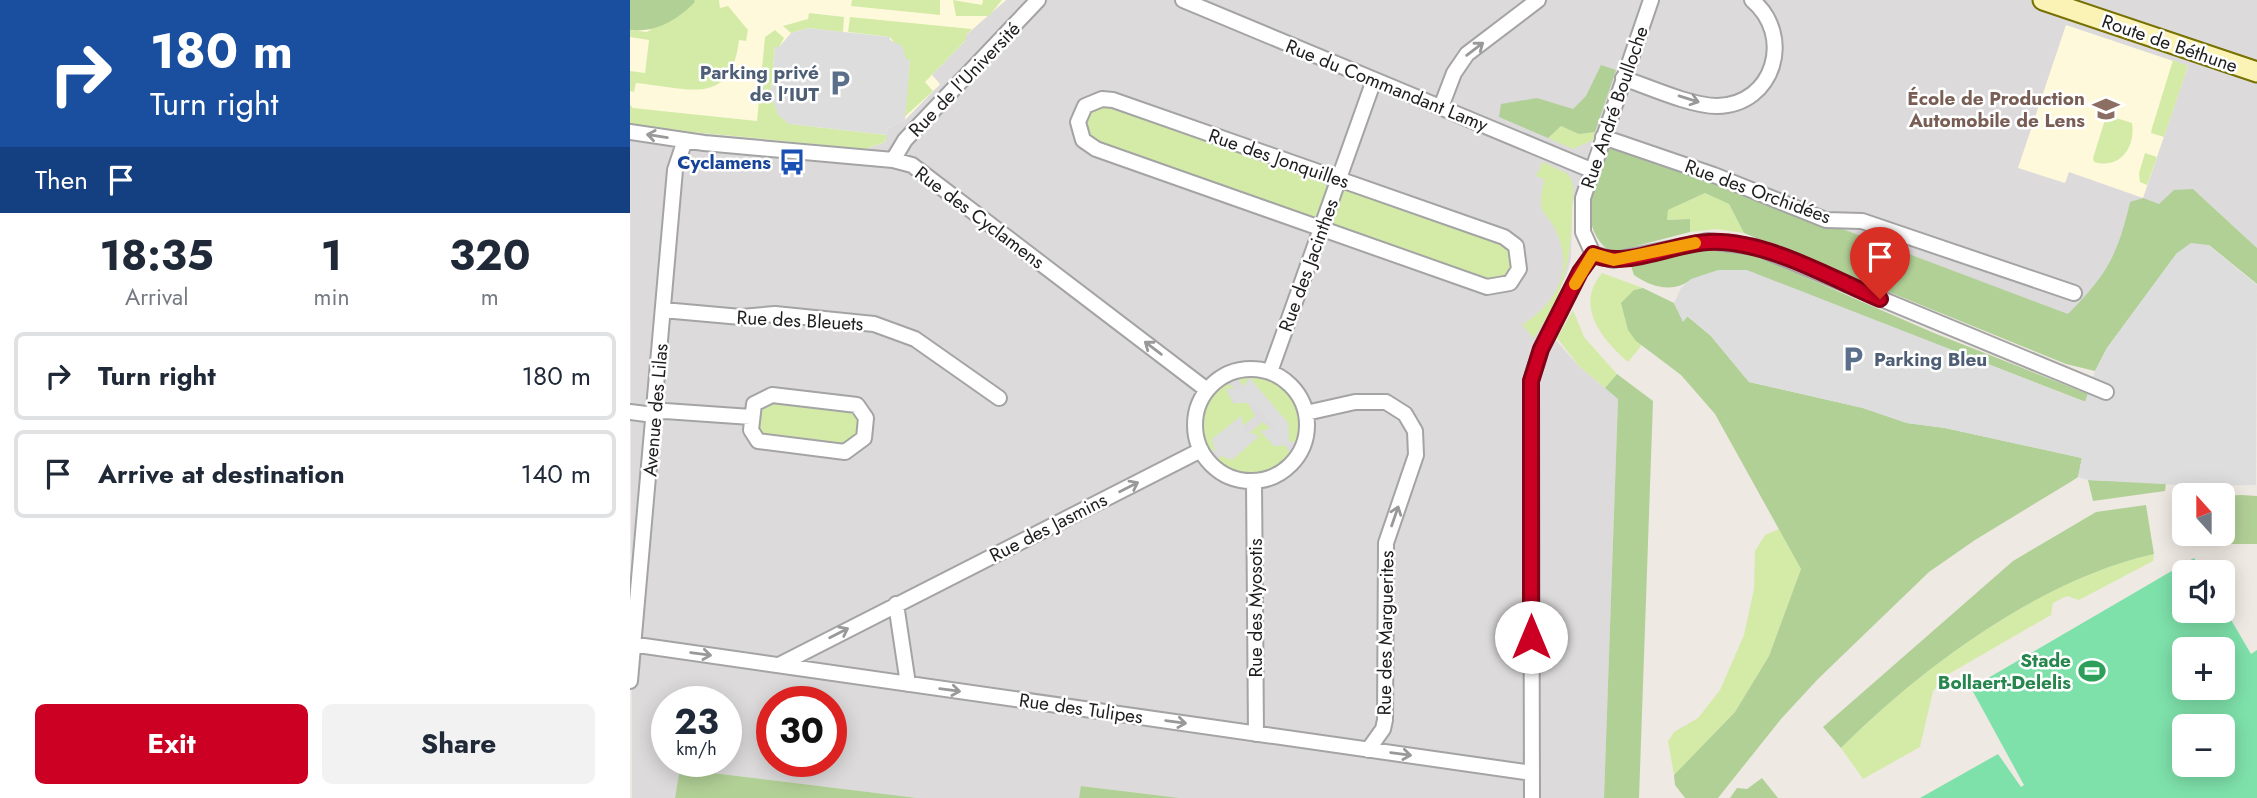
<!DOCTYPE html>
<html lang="en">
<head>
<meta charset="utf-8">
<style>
	body { margin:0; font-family:Jost,sans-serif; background:#f2f2f3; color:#1f2937; height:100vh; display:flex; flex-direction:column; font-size:26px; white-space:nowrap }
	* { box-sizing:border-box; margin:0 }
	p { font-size:23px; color:#747a83 }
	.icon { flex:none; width:38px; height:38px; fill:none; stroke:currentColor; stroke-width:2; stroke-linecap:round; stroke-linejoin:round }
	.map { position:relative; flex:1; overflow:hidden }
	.side { display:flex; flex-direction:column; background:#fff; width:630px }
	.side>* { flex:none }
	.top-card { background:#1a4fa0; color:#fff; overflow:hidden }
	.needle { width:46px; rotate:339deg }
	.controls { position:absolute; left:1542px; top:483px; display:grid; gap:14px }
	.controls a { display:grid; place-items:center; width:63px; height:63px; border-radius:10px; background:#fff; box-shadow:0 4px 18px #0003; font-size:35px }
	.speed { position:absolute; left:21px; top:686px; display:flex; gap:14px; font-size:35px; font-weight:700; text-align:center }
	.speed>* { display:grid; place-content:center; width:91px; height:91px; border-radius:50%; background:#fff; box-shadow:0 4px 18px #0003; line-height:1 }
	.speed small { font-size:18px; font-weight:400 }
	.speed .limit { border:10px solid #d22; background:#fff; color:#111 }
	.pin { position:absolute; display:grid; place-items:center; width:60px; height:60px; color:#fff; margin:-72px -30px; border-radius:50% 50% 50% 0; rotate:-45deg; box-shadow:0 0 7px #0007 }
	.pin .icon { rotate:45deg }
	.me { position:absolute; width:77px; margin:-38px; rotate:0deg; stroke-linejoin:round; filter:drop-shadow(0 0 5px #0008) }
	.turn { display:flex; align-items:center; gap:24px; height:147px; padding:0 35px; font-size:32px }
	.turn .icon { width:91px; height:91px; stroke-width:2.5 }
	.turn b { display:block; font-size:49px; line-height:60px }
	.then { display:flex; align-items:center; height:66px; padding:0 35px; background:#0003; gap:14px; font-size:26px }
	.eta { display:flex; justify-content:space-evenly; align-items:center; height:119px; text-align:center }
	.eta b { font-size:42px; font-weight:700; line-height:49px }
	.primary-button { display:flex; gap:14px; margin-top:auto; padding:14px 35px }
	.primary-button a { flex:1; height:80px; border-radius:10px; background:#cb0023; color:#fff; font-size:28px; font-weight:700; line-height:80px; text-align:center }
	.primary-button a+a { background:#f2f2f3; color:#1f2937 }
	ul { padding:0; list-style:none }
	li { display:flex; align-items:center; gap:21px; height:88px; margin:0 14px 10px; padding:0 21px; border:4px solid #e0e1e3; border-radius:10px }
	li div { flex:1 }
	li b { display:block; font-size:26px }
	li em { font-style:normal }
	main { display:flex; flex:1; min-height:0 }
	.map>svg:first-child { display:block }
</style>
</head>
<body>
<main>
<section class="side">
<div class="top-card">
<div class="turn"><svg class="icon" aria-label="right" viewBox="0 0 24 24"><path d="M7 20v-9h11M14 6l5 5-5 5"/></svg><div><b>180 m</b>Turn right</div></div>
<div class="then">Then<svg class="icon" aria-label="arrive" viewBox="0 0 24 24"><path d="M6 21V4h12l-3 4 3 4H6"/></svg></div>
</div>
<div class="eta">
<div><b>18:35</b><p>Arrival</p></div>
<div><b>1</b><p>min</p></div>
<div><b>320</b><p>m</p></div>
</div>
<ul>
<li><svg class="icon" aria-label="right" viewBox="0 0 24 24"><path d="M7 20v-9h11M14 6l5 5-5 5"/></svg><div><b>Turn right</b></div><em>180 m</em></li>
<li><svg class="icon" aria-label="arrive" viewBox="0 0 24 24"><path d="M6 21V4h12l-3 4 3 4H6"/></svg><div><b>Arrive at destination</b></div><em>140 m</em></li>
</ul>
<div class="primary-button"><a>Exit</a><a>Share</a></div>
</section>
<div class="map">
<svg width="1627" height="798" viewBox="0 0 1627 798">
	<rect width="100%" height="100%" fill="#efe9e3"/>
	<path fill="#dcdadb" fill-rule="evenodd" d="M376,0H1627V248L1563,189L1492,240L1471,281L1439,315L1195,223L1082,170L965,132L942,205L941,258L937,273L913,326L949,366L988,399L974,798H550L452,786L449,798H287L51,769L45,798H2L0,126L235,149L255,142L258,128L310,85L301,75L336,40L335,35ZM37,702H96V761H37ZM142,702H201V761H142Z"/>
	<path fill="#fff9dc" d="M0,0H376L336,35V40L302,75L310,84L275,120L258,128L255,142L235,149L0,126Z
		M1436,25L1558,66L1513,198L1439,172L1435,183L1388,168Z"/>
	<path fill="#d4eba7" d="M64,0H89L90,8L98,6L118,30L116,41L109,40C101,108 58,88 6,83L4,92L0,91V71L15,73L19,40L0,37V30L17,32Z
		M222,0H310V15L221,6Z
		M323,0L352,5L353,0H372L359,16H326Z
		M179,13L214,17L213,32L178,28L161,33L153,26L178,19Z
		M220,17L342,29L336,35V40L295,82L303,91L269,122L275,113L280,60H276L260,37L218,32Z
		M145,30L154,38L149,47H145L140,100H143L148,114L160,124L257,135L255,142L235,149L0,126V105L3,108L127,121L135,37Z
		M1543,60L1558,66L1534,137L1521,133L1522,128Z
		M477,104L691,179L697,188L688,215L680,218L466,144C453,133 454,126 459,111Z
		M1480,104L1486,106L1483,117L1502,123C1506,147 1490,170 1464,162L1463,158Z
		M931,126L949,134L965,132L963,140L943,149L918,138Z
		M1515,153L1527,157L1517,185L1510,182L1509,173Z
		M913,162L938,174C947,188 942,196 942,210C941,262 934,295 904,338L892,325C927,303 945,270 925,229C922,221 912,214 911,206C910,198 913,187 914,179L906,176Z
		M720,189L877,244L882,250L885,265L877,277L856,282L706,227L703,219L712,192Z
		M1075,193L1099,204L1114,233L1086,229L1060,232V219L1036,220L1038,210Z
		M972,273L1013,288L1004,290L1011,346L998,362C972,339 944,306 972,273Z
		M943,310L954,337L987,374L975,388L949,366L927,338Z
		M619,374C658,377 678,405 669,443L659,441L658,423L618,378L615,387L606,377Z
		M596,383L605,388L596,389L603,403H618L625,416L613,426L611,417L582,439L585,451H578C570,428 569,395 596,383Z
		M146,401L217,407L230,421V434L213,447L141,440C128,431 128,426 130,410Z
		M633,422L641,429L631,431L644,446L655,445L660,454C654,481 599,483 586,460L591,456L602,459L628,437L619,433Z
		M1149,529L1171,569L1139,656L1105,712L1044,775L1038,741L1044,732L1068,718L1090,690L1114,635L1124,589L1125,551L1135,535Z
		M1524,554L1523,561L1449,600L1437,596L1423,603L1421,615L1317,675L1303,691L1290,747L1233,779L1211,748C1292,667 1411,579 1524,554Z"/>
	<path fill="#b1d096" d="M0,0H64L65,2C47,20 26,33 0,30Z
		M971,65L986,70L965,132L949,134L931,126L918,138L869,117L871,104L907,98L943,109L956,96Z
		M978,147L1085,181L1438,314C1476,276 1488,255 1500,202L1513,198L1529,204L1544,190L1563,189L1627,248V284L1579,245L1547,253L1477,348L1465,371L1436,364L1114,233L1099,204L1075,193L1038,210L1037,220L1060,219V232L987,251L978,250C945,223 966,179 978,147Z
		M1077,249H1099L1122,254L1304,333L1458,394L1456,402L1254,324L1062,279C1044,293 1022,288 1004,275L1001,266Z
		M1013,288L1044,303L1053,321L1057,316L1081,336L1119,382L1233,408L1277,423L1315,428L1452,458L1448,477L1442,481L1345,540L1299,572L1188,679L1151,719L1088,798H1055L1045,785L1044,775L1105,712L1139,656L1171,569L1085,414L1051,375L1006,341L998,330L991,303L1004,290Z
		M987,374L1023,401L1009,798H974L988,399L975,388Z
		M1458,480L1536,483L1535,491L1463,501Z
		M1611,495L1627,496V544H1573L1571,534H1592L1593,496Z
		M1516,505L1524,554C1411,579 1292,667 1211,748L1193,727L1383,561L1466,512Z
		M50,769L287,798H45Z
		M1132,778L1148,798H1100L1107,788L1117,789Z
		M451,786L550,798H449Z"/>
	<path fill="#7ee1aa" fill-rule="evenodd" d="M1564,558L1573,572H1554V611H1592L1593,606L1621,654L1627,650V798H1290L1368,754L1391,787L1394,785L1341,688ZM1554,649H1592V688H1554ZM1554,726H1592V765H1554Z"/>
	<path fill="#ddd" d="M178,28L260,37V40L272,46L276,59L280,60L275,120L258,128L257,135L159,124L148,115L143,101L140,100L145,47H149L161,33Z
		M1561,243L1578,245L1627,285L1626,485L1569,486L1458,480L1448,477L1452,458L1315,428L1277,423L1233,408L1119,382L1081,336L1058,316L1053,322L1044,303L1051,288L1061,279L1088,270H1117L1455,402L1465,371L1477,348L1547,253Z
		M619,377L658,423L659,445L644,446L630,431L645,428L623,403H607L596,389L613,391Z
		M611,416L615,431L629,436L602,460L586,454L582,439Z"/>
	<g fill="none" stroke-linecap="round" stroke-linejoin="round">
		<g stroke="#a4a4a4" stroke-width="18">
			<path id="minor" d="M553,0L961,170
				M993,78C1019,87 1061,106 1087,106C1145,105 1164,35 1122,0
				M472,99L483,100L874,237L886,246L889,269L880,283L857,287L466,149L453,140L448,122L455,106Z
				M811,107L824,73L837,54L908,0
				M0,132L74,143L263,160L282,165L577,390
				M973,137L1084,175L1196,220L1232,221L1444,293
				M263,160L275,140L408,0
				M963,254L984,260L1077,241L1126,247L1476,392
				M963,254L953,232V198L1021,0
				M33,310L111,317L145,314L244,324L285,339L369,398
				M565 425a56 56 0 1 1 112 0a56 56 0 1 1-112 0Z
				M640,372L744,80
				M142,395L227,405L236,418L234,438L215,452L128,441L121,430L124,404Z
				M0,412L16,414L35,411L121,417
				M676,413L725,402H756L775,414L785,431L786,455L756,543L755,720L753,729L738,750
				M624,481L626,734
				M266,604L278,684
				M0,644L902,773
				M149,665L571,450
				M0,681L45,170L55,140
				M902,798L901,381L911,349L950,272L963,254"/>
		</g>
		<g stroke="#777002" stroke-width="23">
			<path id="secondary" d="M1413,0L1627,72"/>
		</g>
		<use href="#minor" stroke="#fff" stroke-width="14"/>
		<use href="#secondary" stroke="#fbf3b5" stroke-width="19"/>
	</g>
	<defs><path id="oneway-shaft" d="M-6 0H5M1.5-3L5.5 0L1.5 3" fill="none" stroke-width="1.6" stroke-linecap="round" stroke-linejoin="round" transform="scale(1.75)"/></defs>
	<g stroke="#999">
		<use href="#oneway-shaft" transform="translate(845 49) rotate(-37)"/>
		<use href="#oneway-shaft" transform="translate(1059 99) rotate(17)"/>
		<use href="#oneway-shaft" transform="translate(27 136) rotate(-171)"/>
		<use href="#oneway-shaft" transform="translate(523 348) rotate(-143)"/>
		<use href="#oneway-shaft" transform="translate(499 487) rotate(-27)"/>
		<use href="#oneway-shaft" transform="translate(765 516) rotate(-71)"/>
		<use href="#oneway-shaft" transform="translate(209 633) rotate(-27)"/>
		<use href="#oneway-shaft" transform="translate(71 654) rotate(8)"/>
		<use href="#oneway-shaft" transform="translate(320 690) rotate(8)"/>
		<use href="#oneway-shaft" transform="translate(546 722) rotate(8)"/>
		<use href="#oneway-shaft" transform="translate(771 754) rotate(8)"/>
	</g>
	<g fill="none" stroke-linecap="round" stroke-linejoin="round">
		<g stroke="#840017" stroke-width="18">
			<path id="route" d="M901,637V381L911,349L950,272L963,254C993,270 1045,243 1078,242C1134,239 1199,277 1250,299"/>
		</g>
		<use href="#route" stroke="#cb0023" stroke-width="12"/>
		<path stroke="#f59e0b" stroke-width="12" d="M945,284L963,254L984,260L1065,243"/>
	</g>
	<defs>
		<g id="parking-bare" transform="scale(2.1)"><path d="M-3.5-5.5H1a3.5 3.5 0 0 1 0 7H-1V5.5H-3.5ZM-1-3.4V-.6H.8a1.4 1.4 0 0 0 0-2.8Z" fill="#5c6f8a" stroke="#fff" stroke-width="2.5" paint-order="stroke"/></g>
		<g id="school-bare" transform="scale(2.1)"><path d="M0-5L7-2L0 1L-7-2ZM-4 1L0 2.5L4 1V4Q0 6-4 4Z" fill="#8d6e63" stroke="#fff" stroke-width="2.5" paint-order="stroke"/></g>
		<g id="bus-bare" transform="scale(2.1)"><path d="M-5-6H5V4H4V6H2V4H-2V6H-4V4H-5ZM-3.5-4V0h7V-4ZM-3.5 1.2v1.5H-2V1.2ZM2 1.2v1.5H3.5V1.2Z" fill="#1a4fb4" stroke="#fff" stroke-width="2.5" paint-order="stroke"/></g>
		<g id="stadium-bare" transform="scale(2.1)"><path d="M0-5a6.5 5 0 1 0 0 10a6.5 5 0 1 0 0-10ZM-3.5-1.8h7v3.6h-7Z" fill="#2e9e5b" stroke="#fff" stroke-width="2.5" paint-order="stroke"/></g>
	</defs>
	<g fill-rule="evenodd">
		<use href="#parking-bare" x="210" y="83"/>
		<use href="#school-bare" x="1476" y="109"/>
		<use href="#bus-bare" x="162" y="162"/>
		<use href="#parking-bare" x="1223" y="359"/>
		<use href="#stadium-bare" x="1462" y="671"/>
	</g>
	<g text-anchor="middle" stroke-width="5" stroke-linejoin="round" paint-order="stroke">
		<g font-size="19" fill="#1d1d1d" stroke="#fff">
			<text transform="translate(1540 43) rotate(19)" y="7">Route de Béthune</text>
			<text transform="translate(334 79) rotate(-46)" y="7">Rue de l'Université</text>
			<text transform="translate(757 85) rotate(22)" y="7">Rue du Commandant Lamy</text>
			<text transform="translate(984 107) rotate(-71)" y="7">Rue André Boulloche</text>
			<text transform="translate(649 158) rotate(19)" y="7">Rue des Jonquilles</text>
			<text transform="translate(1128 191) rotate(20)" y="7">Rue des Orchidées</text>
			<text transform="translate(350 217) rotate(37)" y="7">Rue des Cyclamens</text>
			<text transform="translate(678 265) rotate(-70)" y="7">Rue des Jacinthes</text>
			<text transform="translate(170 320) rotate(3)" y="7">Rue des Bleuets</text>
			<text transform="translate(25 410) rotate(-85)" y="7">Avenue des Lilas</text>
			<text transform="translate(418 527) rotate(-27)" y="7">Rue des Jasmins</text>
			<text transform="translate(625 608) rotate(-90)" y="7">Rue des Myosotis</text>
			<text transform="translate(755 633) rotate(-89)" y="7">Rue des Marguerites</text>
			<text transform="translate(451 708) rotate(8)" y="7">Rue des Tulipes</text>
		</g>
		<g font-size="19" font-weight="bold" fill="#4e5e75" stroke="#fff" text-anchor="end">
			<text x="189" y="79">Parking privé<tspan x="189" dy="22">de l'IUT</tspan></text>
			<text x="1244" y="366" text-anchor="start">Parking Bleu</text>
		</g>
		<g font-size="19" font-weight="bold" fill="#785e54" stroke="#fff" text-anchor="end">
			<text x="1455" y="105">École de Production<tspan x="1455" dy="22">Automobile de Lens</tspan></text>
		</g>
		<g font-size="19" font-weight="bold" fill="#164399" stroke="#fff" text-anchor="end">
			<text x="141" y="169">Cyclamens</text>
		</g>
		<g font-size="19" font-weight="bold" fill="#27864d" stroke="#fff" text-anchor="end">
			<text x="1441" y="667">Stade<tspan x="1441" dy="22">Bollaert-Delelis</tspan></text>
		</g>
	</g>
</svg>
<div class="controls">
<a><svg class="needle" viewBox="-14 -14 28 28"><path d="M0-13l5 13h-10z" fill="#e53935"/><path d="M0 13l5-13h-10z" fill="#747a83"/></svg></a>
<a><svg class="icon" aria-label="sound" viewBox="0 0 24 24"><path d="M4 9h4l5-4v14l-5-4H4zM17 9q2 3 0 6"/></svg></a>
<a>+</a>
<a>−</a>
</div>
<div class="speed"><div>23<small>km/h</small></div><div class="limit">30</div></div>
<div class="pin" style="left:1250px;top:299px;background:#d93025"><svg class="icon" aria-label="arrive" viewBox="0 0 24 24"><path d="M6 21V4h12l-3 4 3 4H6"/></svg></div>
<svg class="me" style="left:901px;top:637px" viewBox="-20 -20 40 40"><circle r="19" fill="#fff"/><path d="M0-13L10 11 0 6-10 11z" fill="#cb0023"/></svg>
</div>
</main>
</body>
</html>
